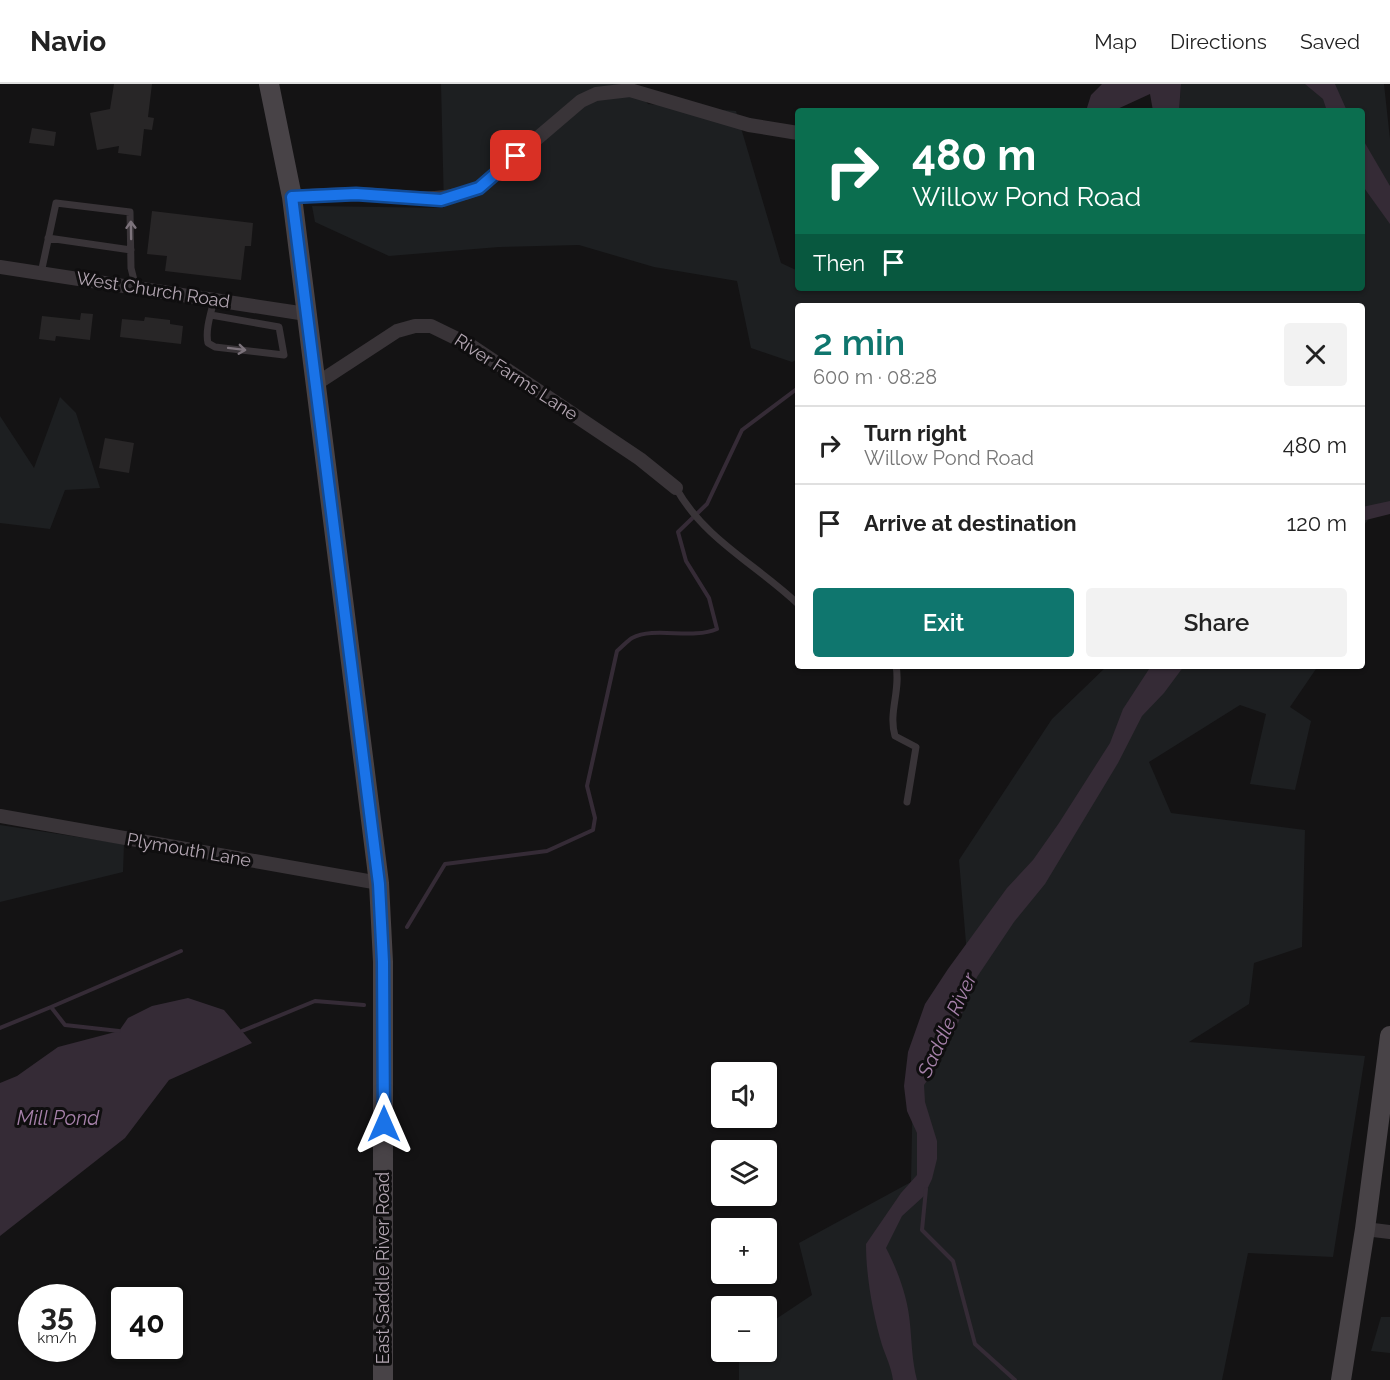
<!DOCTYPE html>
<html lang="en">
<head>
<meta charset="utf-8">
<style>
	body { margin:0; font-family:Raleway,sans-serif; background:#f2f2f2; color:#222; height:100vh; display:flex; flex-direction:column; font-size:22px; white-space:nowrap }
	* { box-sizing:border-box; margin:0 }
	p { font-size:20px; color:#767676 }
	.icon { flex:none; width:33px; height:33px; fill:none; stroke:currentColor; stroke-width:2; stroke-linecap:round; stroke-linejoin:round }
	.map { position:relative; flex:1; overflow:hidden }
	.details { position:absolute; left:795px; top:219px; width:570px; height:366px; display:flex; flex-direction:column; background:#fff; border-radius:6px; box-shadow:0 2px 4px #0004 }
	.details>* { flex:none }
	.hud { position:absolute; left:795px; top:24px; width:570px; height:183px; border-radius:6px; box-shadow:0 2px 4px #0004; background:#0b6e4f; color:#fff; overflow:hidden }
	.tools { position:absolute; left:711px; top:978px; display:grid; gap:12px }
	.tools a { display:grid; place-items:center; width:66px; height:66px; border-radius:6px; background:#fff; box-shadow:0 2px 4px #0004; font-size:30px }
	.speed { position:absolute; left:18px; top:1200px; display:flex; gap:12px; font-size:30px; font-weight:700; text-align:center }
	.speed>* { display:grid; place-content:center; width:78px; height:78px; border-radius:50%; background:#fff; box-shadow:0 2px 4px #0004; line-height:1 }
	.speed small { font-size:15px; font-weight:400 }
	.speed .limit { border:3px solid #111; border-radius:9px; background:#fff; color:#111 }
	.pin { position:absolute; display:grid; place-items:center; width:51px; height:51px; color:#fff; margin:-26px; border-radius:12px; box-shadow:0 3px 9px #0006 }
	.me { position:absolute; width:66px; margin:-33px; rotate:0deg; stroke-linejoin:round; filter:drop-shadow(0 0 4px #0008) }
	.turn { display:flex; align-items:center; gap:21px; height:126px; padding:0 18px; font-size:27px }
	.turn .icon { width:78px; height:78px; stroke-width:2.5 }
	.turn b { display:block; font-size:42px; line-height:51px }
	.then { display:flex; align-items:center; height:57px; padding:0 18px; background:#0003; gap:12px; font-size:22px }
	.round { display:grid; place-items:center; flex:none; width:63px; height:63px; border-radius:6px; background:#f2f2f2 }
	.headline { display:flex; align-items:center; justify-content:space-between; height:102px; padding:0 18px }
	h1 { font-size:36px; font-weight:600; line-height:45px; color:#0f766e }
	.cta { display:flex; gap:12px; margin-top:auto; padding:12px 18px }
	.cta a { flex:1; height:69px; border-radius:6px; background:#0f766e; color:#fff; font-size:24px; font-weight:600; line-height:69px; text-align:center }
	.cta a+a { background:#f2f2f2; color:#222 }
	ul { padding:0; list-style:none }
	li { display:flex; align-items:center; gap:18px; height:78px; padding:0 18px; border-top:2px solid #e0e0e0 }
	li div { flex:1 }
	li b { display:block; font-size:22px }
	li em { font-style:normal }
	header { display:flex; align-items:center; gap:36px; box-sizing:border-box; height:84px; padding:0 30px; background:#fff; border-bottom:2px solid #e0e0e0 }
	header strong { font-size:28px }
	nav { display:flex; gap:33px; margin-inline-start:auto; font-size:21px }
	.map>svg:first-child { display:block }
</style>
</head>
<body>
<header>
<strong>Navio</strong>
<nav><a>Map</a><a>Directions</a><a>Saved</a></nav>
</header>
<div class="map">
<svg width="1390" height="1296" viewBox="0 0 1390 1296">
	<rect width="100%" height="100%" fill="#141314"/>
	<path fill="#1d1f21" d="M441,0H632L648,20L736,27L781,179L798,187V204H1362V27H1179L1181,0H1384L1390,55V428L1370,433L1362,444V222H798V275L792,278L751,264L737,197L654,183L579,161L499,163L389,172L315,138L312,122L444,124Z
		M60,313L76,329L100,404L65,406L50,445L0,439V332L34,384Z
		M1107,582H1318L1290,623L1311,637L1295,706L1250,700L1266,630L1240,621L1149,678L1171,729L1305,746L1302,863L1254,879L1249,920L1189,958L1365,972L1333,1173L1248,1169L1222,1296H739V1268H766L767,1241L812,1211L799,1159L911,1098L913,998L967,871L959,776L1052,635Z
		M0,741L124,760L123,788L0,818Z
		M1381,1233H1390V1269L1371,1267Z"/>
	<path fill="#352b36" d="M1102,0H1181L1179,27H1153L1150,10L1113,27H1086L1091,11Z
		M1305,0H1335L1347,27H1327L1323,15Z
		M1362,54L1390,102V140L1362,101Z
		M1390,417V430L1362,437V423Z
		M1151,582H1184L1164,609L1142,632L1118,679L1045,800L1014,838L977,893L954,949L937,967L935,986L924,1001L925,1018L937,1057V1075L932,1095L924,1112L902,1132L886,1164C898,1187 908,1214 910,1240C912,1260 912,1277 917,1296H893C891,1282 886,1273 882,1261C873,1230 866,1193 866,1160L901,1109L917,1091V1049L907,1027L904,1002L908,968L925,920L948,885L1007,804L1033,776L1059,739L1110,659L1123,625Z
		M188,914L224,926L252,959L169,996L125,1054L0,1152V999L17,992L58,963L119,947L128,934L152,922Z"/>
	<g fill="none" stroke-linecap="round" stroke-linejoin="round">
		<path stroke="#352b36" stroke-width="4" d="M407,843L445,780L547,767L593,746L595,734L587,702L617,567C622,563 627,557 632,554C655,542 691,556 717,545L709,514L686,477L678,448L707,420L742,346L798,304
			M51,923L181,867
			M0,944L51,923L65,941L119,947
			M242,947L315,917L364,921
			M926,1105L922,1146L953,1177L975,1260L1015,1296"/>
	</g>
	<path fill="#282627" d="M114,0H152L148,33L154,34L152,46L144,45L141,72L118,69L119,62L97,66L90,29L110,25Z
		M32,44L56,48L54,62L29,59Z
		M152,127L253,139L251,162H245L241,196L165,187L167,172L147,170Z
		M81,229L93,230L90,256L56,252L55,257L39,255L42,232L80,236Z
		M145,233L170,236V240L183,242L181,260L120,253L122,235L144,237Z
		M105,354L134,359L129,389L99,384Z"/>
	<g fill="none" stroke-linecap="round" stroke-linejoin="round">
		<path stroke="#393438" stroke-width="7" d="M48,154L131,166
			M41,189L56,119L130,128L131,184L136,204
			M211,231L279,243L284,271L215,263L208,259C205,246 211,229 214,216
			M676,404C704,455 757,481 798,520
			M896,582C901,606 888,628 895,652L916,663L907,718"/>
		<path stroke="#393438" stroke-width="14" d="M292,113C313,112 335,110 357,110C403,111 435,122 479,104L581,17L596,10L630,6L749,41L798,49
			M0,183L306,230
			M316,300L397,247L415,242H431L470,261L640,375L676,404
			M0,732L379,799
			M1365,1145L1390,1148"/>
		<path stroke="#484347" stroke-width="20" d="M269,0L292,113L379,799L383,878V1296
			M1341,1296L1365,1145L1390,952"/>
	</g>
	<defs><path id="oneway-shaft" d="M-6 0H5M1.5-3L5.5 0L1.5 3" fill="none" stroke-width="1.6" stroke-linecap="round" stroke-linejoin="round" transform="scale(1.5)"/></defs>
	<g stroke="#7c737b">
		<use href="#oneway-shaft" transform="translate(131 146) rotate(-91)"/>
		<use href="#oneway-shaft" transform="translate(237 265) rotate(7)"/>
	</g>
	<g fill="none" stroke-linecap="round" stroke-linejoin="round">
		<g stroke="#114b97" stroke-width="15">
			<path id="route" d="M384,1040L383,878L379,800L292,113L356,110L441,116L479,104L516,72"/>
		</g>
		<use href="#route" stroke="#1a73e8" stroke-width="10"/>
	</g>
	<g text-anchor="middle" stroke-width="6" stroke-linejoin="round" paint-order="stroke">
		<g font-size="18" fill="#b3a6b2" stroke="#0f0e0f">
			<text transform="translate(153 206) rotate(9)" y="6">West Church Road</text>
			<text transform="translate(516 293) rotate(33)" y="6">River Farms Lane</text>
			<text transform="translate(189 766) rotate(10)" y="6">Plymouth Lane</text>
			<text transform="translate(383 1184) rotate(-90)" y="6">East Saddle River Road</text>
		</g>
		<g font-size="20" font-style="italic" fill="#a681aa" stroke="#0f0e0f">
			<text transform="translate(947 941) rotate(-65)" y="7">Saddle River</text>
			<text x="58" y="1041">Mill Pond</text>
		</g>
	</g>
</svg>
<div class="tools">
<a><svg class="icon" aria-label="sound" viewBox="0 0 24 24"><path d="M4 9h4l5-4v14l-5-4H4zM17 9q2 3 0 6"/></svg></a>
<a><svg class="icon" aria-label="layers" viewBox="0 0 24 24"><path d="M12 4l9 5-9 5-9-5zM3 14l9 5 9-5"/></svg></a>
<a>+</a>
<a>−</a>
</div>
<div class="speed"><div>35<small>km/h</small></div><div class="limit">40</div></div>
<div class="pin" style="left:516px;top:72px;background:#d93025"><svg class="icon" aria-label="arrive" viewBox="0 0 24 24"><path d="M6 21V4h12l-3 4 3 4H6"/></svg></div>
<svg class="me" style="left:384px;top:1040px" viewBox="-20 -20 40 40"><path d="M0-17L14 15 0 8-14 15z" fill="#1a73e8" stroke="#fff" stroke-width="4"/></svg>
<div class="hud">
<div class="turn"><svg class="icon" aria-label="right" viewBox="0 0 24 24"><path d="M7 20v-9h11M14 6l5 5-5 5"/></svg><div><b>480 m</b>Willow Pond Road</div></div>
<div class="then">Then<svg class="icon" aria-label="arrive" viewBox="0 0 24 24"><path d="M6 21V4h12l-3 4 3 4H6"/></svg></div>
</div>
<section class="details">
<div class="headline"><div><h1>2 min</h1><p>600 m · 08:28</p></div><a class="round"><svg class="icon" aria-label="close" viewBox="0 0 24 24"><path d="M6 6l12 12M18 6L6 18"/></svg></a></div>
<ul>
<li><svg class="icon" aria-label="right" viewBox="0 0 24 24"><path d="M7 20v-9h11M14 6l5 5-5 5"/></svg><div><b>Turn right</b><p>Willow Pond Road</p></div><em>480 m</em></li>
<li><svg class="icon" aria-label="arrive" viewBox="0 0 24 24"><path d="M6 21V4h12l-3 4 3 4H6"/></svg><div><b>Arrive at destination</b></div><em>120 m</em></li>
</ul>
<div class="cta"><a>Exit</a><a>Share</a></div>
</section>
</div>
</body>
</html>
